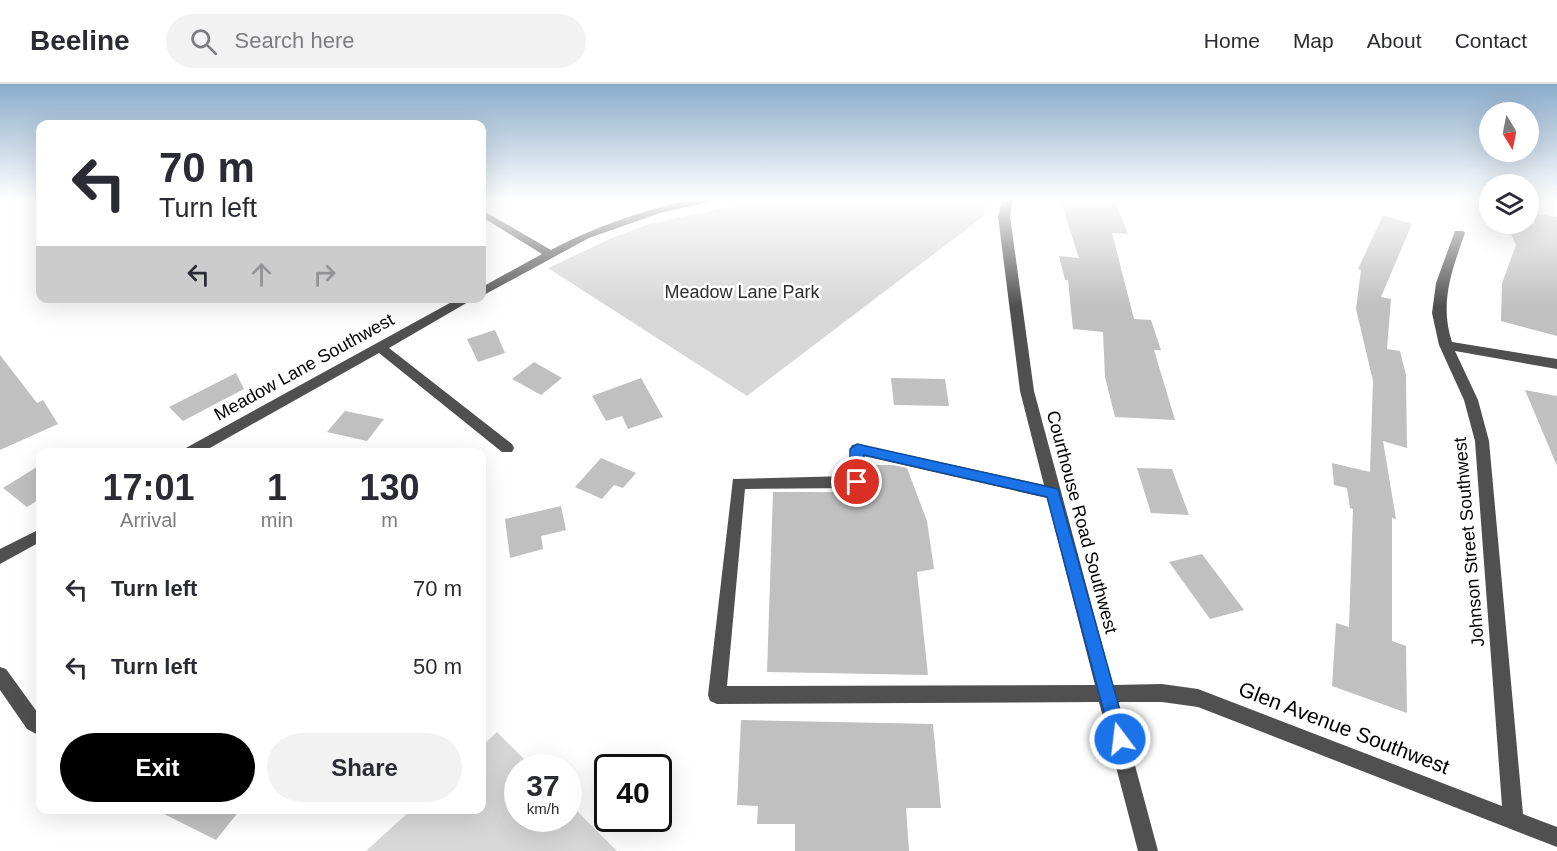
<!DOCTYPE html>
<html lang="en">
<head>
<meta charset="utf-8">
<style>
	body { margin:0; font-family:Arial,sans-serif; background:#f2f2f3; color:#2b2b33; height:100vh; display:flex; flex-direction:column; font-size:22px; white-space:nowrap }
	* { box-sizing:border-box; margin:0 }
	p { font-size:20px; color:#7c7c81 }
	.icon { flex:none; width:33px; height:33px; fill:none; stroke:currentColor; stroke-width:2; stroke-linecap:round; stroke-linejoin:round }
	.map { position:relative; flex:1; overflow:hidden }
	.details { position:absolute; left:36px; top:364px; width:450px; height:366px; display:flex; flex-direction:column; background:#fff; border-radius:12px; box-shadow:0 6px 24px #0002 }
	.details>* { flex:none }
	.banner { position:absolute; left:36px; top:36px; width:450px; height:183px; border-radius:12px; box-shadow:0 6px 24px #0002; background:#fff; color:#2b2b33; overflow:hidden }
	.needle { width:39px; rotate:170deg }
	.buttons { position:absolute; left:1479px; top:18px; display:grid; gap:12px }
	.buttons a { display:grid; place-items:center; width:60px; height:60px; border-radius:50%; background:#fff; box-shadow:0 6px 24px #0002; font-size:30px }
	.speed { position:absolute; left:504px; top:670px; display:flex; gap:12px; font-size:30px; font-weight:700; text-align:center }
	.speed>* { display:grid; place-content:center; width:78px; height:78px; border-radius:50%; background:#fff; box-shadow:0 6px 24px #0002; line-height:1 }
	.speed small { font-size:15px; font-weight:400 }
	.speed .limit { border:3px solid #111; border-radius:9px; background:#fff; color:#111 }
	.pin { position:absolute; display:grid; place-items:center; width:51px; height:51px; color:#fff; margin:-26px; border:3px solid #fff; border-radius:50%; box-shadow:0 2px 6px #0007 }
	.me { position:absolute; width:66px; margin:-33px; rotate:345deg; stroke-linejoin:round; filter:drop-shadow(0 0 4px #0008) }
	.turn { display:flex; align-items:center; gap:21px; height:126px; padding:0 24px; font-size:27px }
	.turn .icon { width:78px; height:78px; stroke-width:2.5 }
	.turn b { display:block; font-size:42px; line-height:51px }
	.lanes { display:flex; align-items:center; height:57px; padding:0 24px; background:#0003; justify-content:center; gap:30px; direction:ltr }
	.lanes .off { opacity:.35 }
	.eta { display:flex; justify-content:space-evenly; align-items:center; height:102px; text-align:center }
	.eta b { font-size:36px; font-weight:600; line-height:42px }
	.primary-button { display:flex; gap:12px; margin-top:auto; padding:12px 24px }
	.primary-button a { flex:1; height:69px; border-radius:36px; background:#000; color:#fff; font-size:24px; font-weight:600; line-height:69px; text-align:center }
	.primary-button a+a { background:#f2f2f3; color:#2b2b33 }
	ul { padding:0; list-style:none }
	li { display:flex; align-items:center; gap:18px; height:78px; padding:0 24px }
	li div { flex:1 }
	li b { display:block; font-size:22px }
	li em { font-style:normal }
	header { display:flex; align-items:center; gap:36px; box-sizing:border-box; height:84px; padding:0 30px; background:#fff; border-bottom:2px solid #e1e1e2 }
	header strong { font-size:28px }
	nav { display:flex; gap:33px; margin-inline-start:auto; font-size:21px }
	.search { width:420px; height:54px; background:#f2f2f3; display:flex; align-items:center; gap:15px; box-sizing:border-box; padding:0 21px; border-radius:33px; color:#7c7c81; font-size:22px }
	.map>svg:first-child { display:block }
</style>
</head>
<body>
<header>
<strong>Beeline</strong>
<div class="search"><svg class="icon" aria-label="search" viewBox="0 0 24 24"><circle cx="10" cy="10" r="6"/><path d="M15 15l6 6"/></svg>Search here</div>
<nav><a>Home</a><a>Map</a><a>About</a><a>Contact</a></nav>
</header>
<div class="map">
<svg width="1557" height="767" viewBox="0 0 1557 767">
	<rect width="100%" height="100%" fill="#fff"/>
	<path fill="#d7d7d7" d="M766,115H987L984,132L747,312L548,184L612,154L649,140Z
		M497,648L533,684H518V735H568L569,719L617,767H366L411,726H482V662Z"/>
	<path fill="#c0c0c0" d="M1060,115H1114L1128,150L1112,149L1134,235L1151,236L1161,266H1154L1175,336L1115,333L1105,293L1103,248L1073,245L1068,196H1065L1059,172L1079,174Z
		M1531,129L1557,133V252L1501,237L1502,199L1516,161L1507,140H1535Z
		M1383,131L1412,140L1381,213L1391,215L1387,265L1400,267L1406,291L1407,364L1383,357L1396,435L1392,434V557L1406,562L1407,629L1332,602L1336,539L1349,543L1353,425L1350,424L1347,404L1334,401L1332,379L1370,388L1373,297L1356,225L1361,186L1358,185Z
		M495,246L505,269L478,278L467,255Z
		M0,271L37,319L43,316L58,340L0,366Z
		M534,278L562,294L541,311L512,295Z
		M236,289L244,305L183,337L169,323Z
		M641,294L663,333L628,345L622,332L606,337L592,312Z
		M891,294L945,295L949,322L894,321Z
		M1525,306L1557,312V382Z
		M345,327L384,335L367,357L327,348Z
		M601,374L636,389L623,404L614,401L602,415L575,403Z
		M40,381V415L27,423L3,404Z
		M869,381H893L907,384L927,437L934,485L917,488L928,591L767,588L773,408H870Z
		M1137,384L1172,385L1189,431L1151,429Z
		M561,422L566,446L541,452L543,465L510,474L505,435Z
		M1202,470L1244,526L1210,535L1169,478Z
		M741,636L933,640L941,724H906L909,767H795V740H757L758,722L737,721Z
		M156,726H240L216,756Z"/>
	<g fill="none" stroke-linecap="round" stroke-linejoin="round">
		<path fill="#505050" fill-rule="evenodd" d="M693,115H714L713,117L660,129L589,154L482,212V203L542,170L482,133V126L551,166C596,142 644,126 693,115Z
			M1003,115H1013L1010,132L1034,307L1113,601L1162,600L1198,605L1502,722L1475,357L1464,316L1439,261L1432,229L1436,199L1455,147H1463L1465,149C1452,186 1439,219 1452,258L1557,275V285L1455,267L1478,316L1489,357L1523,730L1557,743V763L1198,623L1162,618H1118L1158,767H1138L1099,618L717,620L710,617L708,611L733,395L849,392L850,365L852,361L857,360L1044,401L1020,307L998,132ZM864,372L1047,414L1095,601L727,602L745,405L857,404L862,402L865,398Z
			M459,214H475L389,264L512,360L514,364L512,368H502L379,269L201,369H182L184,365Z
			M40,445V458L0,480V465Z
			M0,583L6,585L40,632V652L27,645L0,606Z"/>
	</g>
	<linearGradient id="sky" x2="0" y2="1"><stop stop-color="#8aabca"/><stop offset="0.52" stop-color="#fff"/><stop offset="1" stop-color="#fff" stop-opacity="0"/></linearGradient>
	<rect width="1557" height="222" fill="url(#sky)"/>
	<path fill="#1a73e8" stroke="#114b97" stroke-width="1.5" d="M857,360L1058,405L1128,655L1126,661L1120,664L1114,661L1111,655L1047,413L864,371V398L857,403L850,398V365Z"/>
	<g text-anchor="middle" stroke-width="5" stroke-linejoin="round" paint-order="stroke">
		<g font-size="18" fill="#2e2e2e" stroke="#fff">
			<text x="742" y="214">Meadow Lane Park</text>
		</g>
		<g font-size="18" fill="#000" stroke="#fff">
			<text transform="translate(304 283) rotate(-29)" y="6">Meadow Lane Southwest</text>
			<text transform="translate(1082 438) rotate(75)" y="6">Courthouse Road Southwest</text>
			<text transform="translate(1469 458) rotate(-95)" y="6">Johnson Street Southwest</text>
		</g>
		<g font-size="21" fill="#000" stroke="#fff">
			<text transform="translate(1344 644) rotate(21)" y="7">Glen Avenue Southwest</text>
		</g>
	</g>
</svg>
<div class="buttons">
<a><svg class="needle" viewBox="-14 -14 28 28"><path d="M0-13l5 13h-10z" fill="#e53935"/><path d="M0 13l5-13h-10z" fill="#7c7c81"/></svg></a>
<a><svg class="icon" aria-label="layers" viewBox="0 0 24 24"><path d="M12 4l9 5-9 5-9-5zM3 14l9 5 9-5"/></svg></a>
</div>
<div class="speed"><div>37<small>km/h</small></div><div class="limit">40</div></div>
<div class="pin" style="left:857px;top:398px;background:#d93025"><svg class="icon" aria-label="arrive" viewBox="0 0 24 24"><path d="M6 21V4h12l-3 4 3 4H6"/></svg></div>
<svg class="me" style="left:1120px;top:655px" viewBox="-20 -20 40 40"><circle r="17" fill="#1a73e8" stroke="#fff" stroke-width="3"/><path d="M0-11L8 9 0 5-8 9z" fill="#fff"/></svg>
<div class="banner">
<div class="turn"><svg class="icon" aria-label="left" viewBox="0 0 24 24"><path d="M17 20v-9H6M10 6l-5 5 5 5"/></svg><div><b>70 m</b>Turn left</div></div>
<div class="lanes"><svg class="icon" aria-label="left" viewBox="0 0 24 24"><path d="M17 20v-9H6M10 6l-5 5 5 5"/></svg><svg class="icon off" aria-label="ahead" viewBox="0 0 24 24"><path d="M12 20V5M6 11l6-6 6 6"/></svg><svg class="icon off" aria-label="right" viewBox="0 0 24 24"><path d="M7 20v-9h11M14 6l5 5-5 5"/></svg></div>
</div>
<section class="details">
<div class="eta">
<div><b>17:01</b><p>Arrival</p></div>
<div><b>1</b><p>min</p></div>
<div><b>130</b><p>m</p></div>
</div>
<ul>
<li><svg class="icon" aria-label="left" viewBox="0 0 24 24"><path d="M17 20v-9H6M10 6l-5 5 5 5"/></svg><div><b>Turn left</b></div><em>70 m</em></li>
<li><svg class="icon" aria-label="left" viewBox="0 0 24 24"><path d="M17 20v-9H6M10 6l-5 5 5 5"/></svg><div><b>Turn left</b></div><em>50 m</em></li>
</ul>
<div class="primary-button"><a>Exit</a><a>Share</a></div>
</section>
</div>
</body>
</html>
